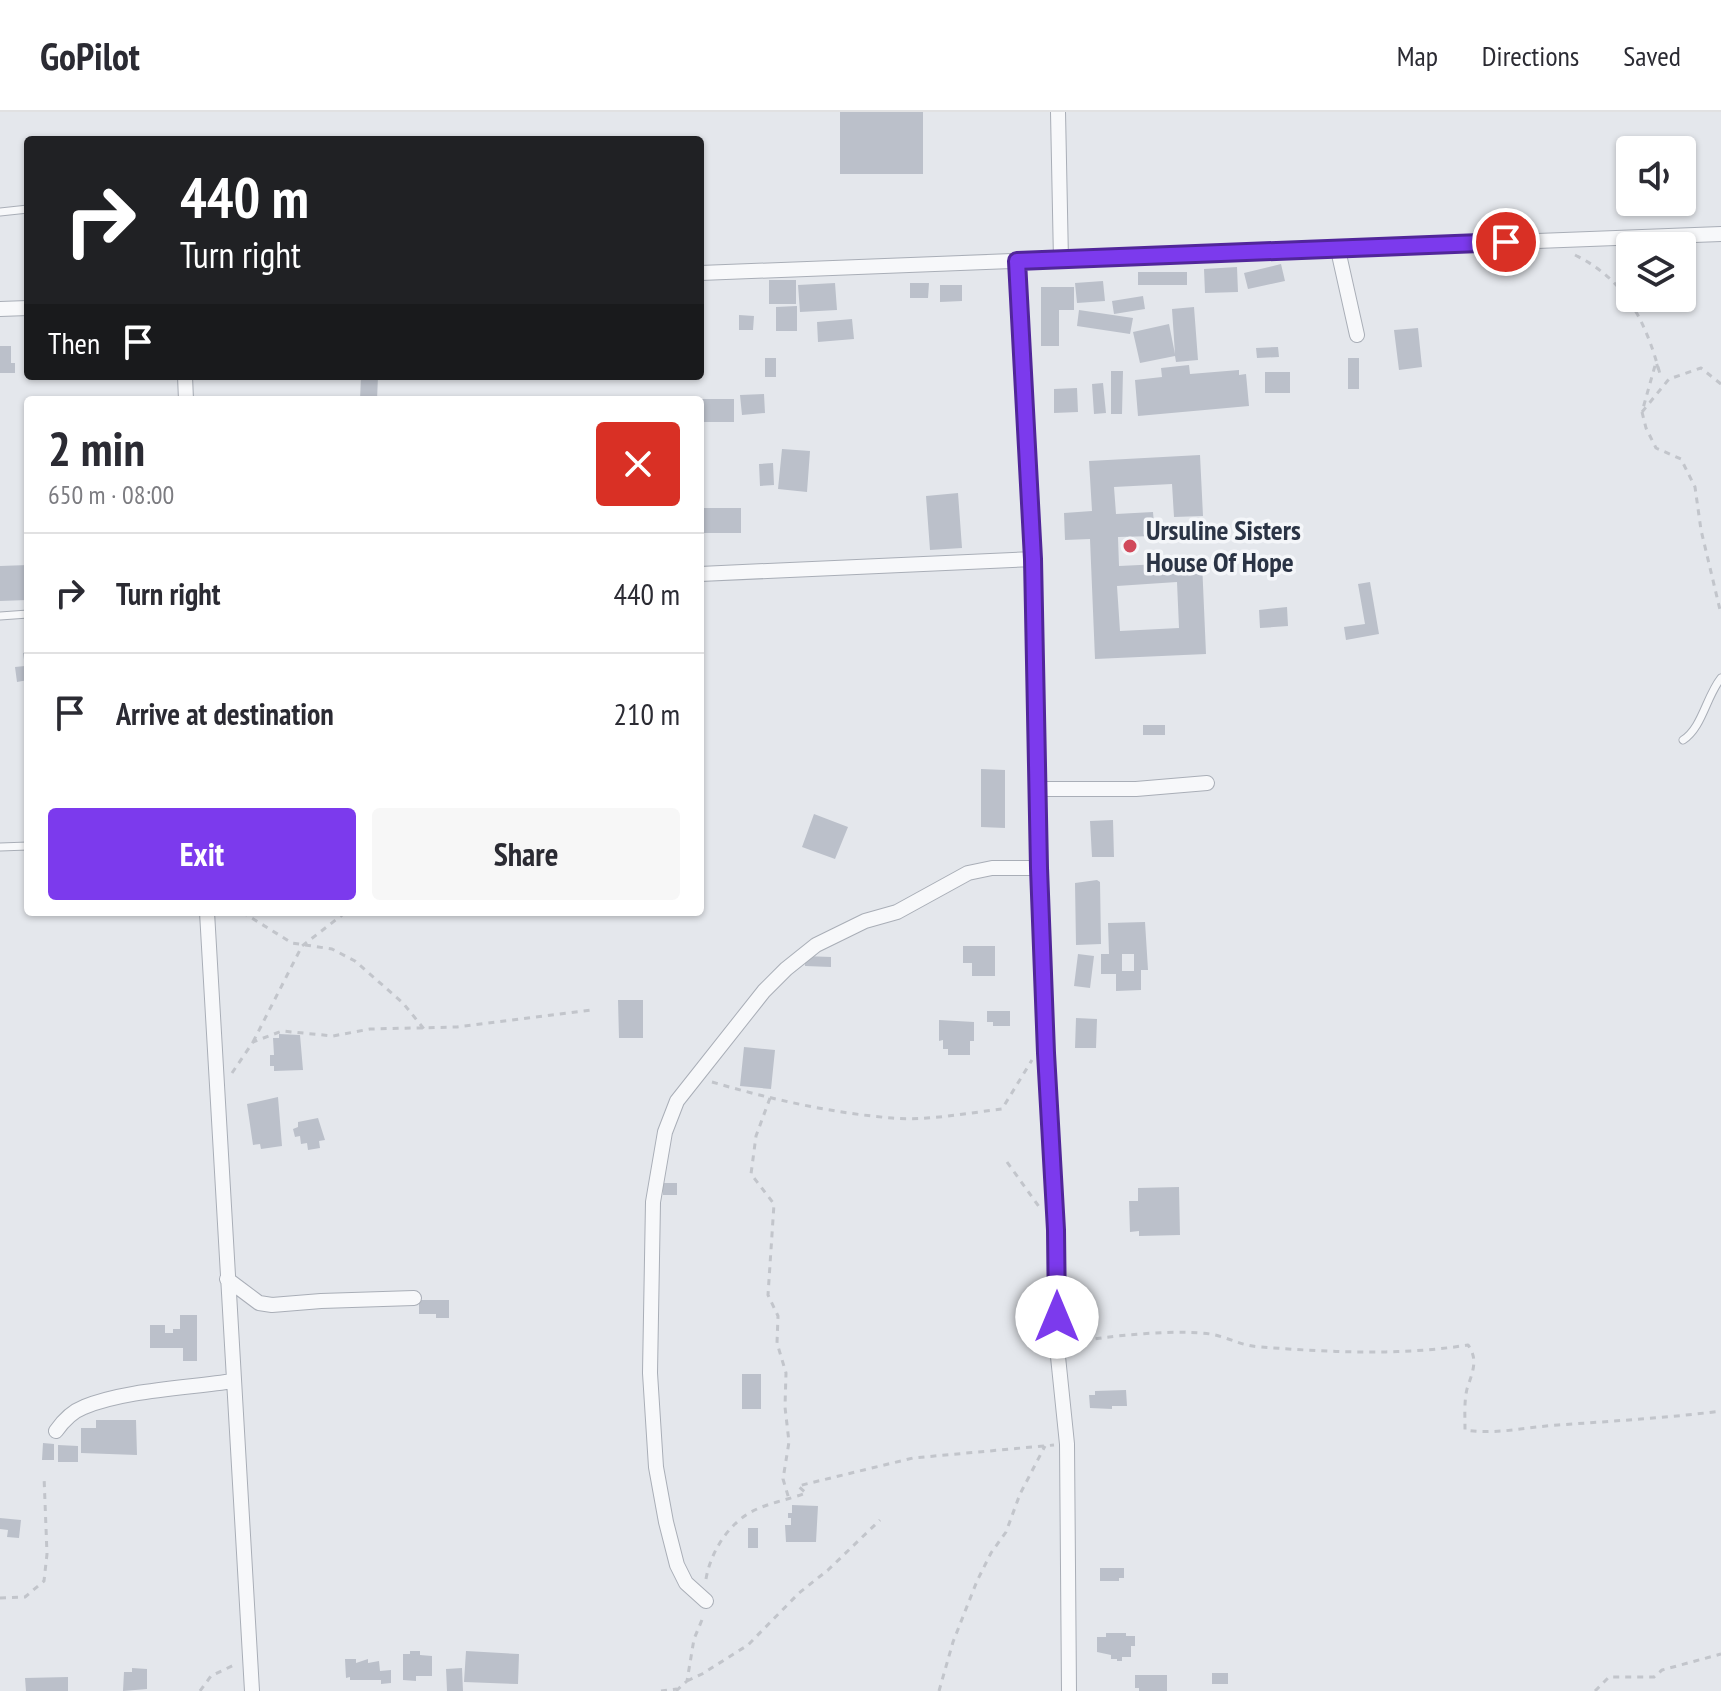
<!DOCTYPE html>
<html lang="en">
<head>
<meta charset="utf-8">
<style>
	body { margin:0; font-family:"PT Sans Narrow",sans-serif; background:#f7f7f7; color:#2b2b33; height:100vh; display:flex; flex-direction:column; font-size:30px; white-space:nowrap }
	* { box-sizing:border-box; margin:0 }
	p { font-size:26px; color:#7c7c81 }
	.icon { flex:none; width:44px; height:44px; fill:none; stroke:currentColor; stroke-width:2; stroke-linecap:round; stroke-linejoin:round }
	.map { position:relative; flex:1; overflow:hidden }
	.details { position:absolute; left:24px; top:284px; width:680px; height:520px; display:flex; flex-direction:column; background:#fff; border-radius:8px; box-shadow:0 2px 6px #0004 }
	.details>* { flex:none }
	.guide { position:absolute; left:24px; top:24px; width:680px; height:244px; border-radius:8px; box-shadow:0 2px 6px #0004; background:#202124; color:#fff; overflow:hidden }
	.fabs { position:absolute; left:1616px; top:24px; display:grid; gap:16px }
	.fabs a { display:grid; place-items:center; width:80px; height:80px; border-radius:8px; background:#fff; box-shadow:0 2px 6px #0004; font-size:40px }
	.pin { position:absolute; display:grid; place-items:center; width:68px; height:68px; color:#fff; margin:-34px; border:4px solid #fff; border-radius:50%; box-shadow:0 2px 8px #0007 }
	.me { position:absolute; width:88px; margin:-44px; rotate:0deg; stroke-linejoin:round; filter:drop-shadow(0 0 6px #0008) }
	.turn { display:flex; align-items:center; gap:28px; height:168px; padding:0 24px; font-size:36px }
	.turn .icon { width:104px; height:104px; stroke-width:2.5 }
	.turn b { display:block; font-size:56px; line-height:68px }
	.then { display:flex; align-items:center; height:76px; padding:0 24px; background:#0003; gap:16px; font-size:30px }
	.round { display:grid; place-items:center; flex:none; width:84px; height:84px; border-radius:8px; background:#f7f7f7 }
	.headline { display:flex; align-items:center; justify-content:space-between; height:136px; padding:0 24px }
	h1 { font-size:48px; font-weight:700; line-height:60px }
	.action { display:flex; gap:16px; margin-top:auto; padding:16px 24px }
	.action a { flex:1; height:92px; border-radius:8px; background:#7c3aed; color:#fff; font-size:32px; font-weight:700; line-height:92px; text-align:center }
	.action a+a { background:#f7f7f7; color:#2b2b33 }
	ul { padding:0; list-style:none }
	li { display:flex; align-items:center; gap:24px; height:120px; padding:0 24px; border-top:2px solid #e1e1e2 }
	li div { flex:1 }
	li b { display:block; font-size:30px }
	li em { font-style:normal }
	header { display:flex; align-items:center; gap:48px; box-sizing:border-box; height:112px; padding:0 40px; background:#fff; border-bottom:2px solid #e1e1e2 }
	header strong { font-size:38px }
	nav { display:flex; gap:44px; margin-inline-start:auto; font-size:28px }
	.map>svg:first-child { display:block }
</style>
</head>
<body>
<header>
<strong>GoPilot</strong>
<nav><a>Map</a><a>Directions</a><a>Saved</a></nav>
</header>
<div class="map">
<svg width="1721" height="1579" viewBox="0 0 1721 1579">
	<rect width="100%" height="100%" fill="#e4e7ec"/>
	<path fill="#bbc0ca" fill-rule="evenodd" d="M840,0H923V62H840Z
		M1281,152L1285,169L1248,177L1244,161Z
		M1237,155L1238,180L1205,181L1204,157Z
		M1138,160H1187V173H1138Z
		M769,168H796V192H769Z
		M1103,169L1105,189L1077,191L1075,171Z
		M835,171L837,198L800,200L798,173Z
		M910,171H929L928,186H910Z
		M940,173H962V189L940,190Z
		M1041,175H1074V198H1059V234H1041Z
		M1143,184L1145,197L1114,202L1112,189Z
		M797,194V219H776V195Z
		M1194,195L1198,248L1176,250L1175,244L1140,251L1133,220L1169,212L1175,242L1172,197Z
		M1079,198L1133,206L1130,222L1077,214Z
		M739,203L754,204L753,218H739Z
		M852,207L854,227L818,230L817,210Z
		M1418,216L1422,255L1399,258L1394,218Z
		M0,234H11V251H15V261H0Z
		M1278,235L1279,245L1257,246L1256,236Z
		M765,246H776V265H765Z
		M1348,246H1359V277H1348Z
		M1189,253L1190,262L1239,258V263L1246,262L1249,294L1138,304L1135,268L1162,265L1161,256Z
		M1111,259H1123L1122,302H1111Z
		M1265,260H1290V281H1265Z
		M361,264H378L377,288H360Z
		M1103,271L1106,301L1094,302L1092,272Z
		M1077,276L1078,300L1054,301V277Z
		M764,282L765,301L742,303L740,283Z
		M701,287H734V310H701Z
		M782,337L810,339L807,380L778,377Z
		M1200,343L1203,404L1174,405L1172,372L1114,375L1116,402L1153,400L1155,424L1118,425L1119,454L1202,450L1206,542L1095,547L1090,427L1065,428L1064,401L1092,399L1089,349ZM1177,470L1179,516L1120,519L1117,474Z
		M773,351L774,373L760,374L759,352Z
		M958,381L962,436L930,438L926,384Z
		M702,396H741V421H702Z
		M28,453V488L0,489V454Z
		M1370,470L1379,522L1346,528L1344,515L1365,512L1358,472Z
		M1287,495L1288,514L1260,516L1259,498Z
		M28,540V568L17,570L15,555L25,554L23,541Z
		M1143,613H1165V623H1143Z
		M981,657L1005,658V716L981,715Z
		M814,702L848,715L835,747L802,735Z
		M1113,708L1114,745H1092L1090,709Z
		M1097,768L1100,770L1101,832L1076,833L1075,771Z
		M1145,810L1148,858H1141V878L1116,879V862H1101V842H1109L1108,811ZM1122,842H1134V859H1122Z
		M963,834H995V864H972V851H963Z
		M1078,842L1094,844L1090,876L1074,874Z
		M805,844L831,845V855L805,854Z
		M618,888H643V926H619Z
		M987,899H1010V914H993V910H987Z
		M1076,906L1097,907L1096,936H1075Z
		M939,908L974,910V929H970V943H948V937H943V928L939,929Z
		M279,922L300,923L303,958L274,959V954H270V943H274L273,926H279Z
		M744,935L775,938L771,977L740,974Z
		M278,985L282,1034L261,1037L260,1032L253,1033L247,992Z
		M318,1006L325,1028L319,1029L320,1036L308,1038L307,1031L301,1032L300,1024L295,1025L293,1017L298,1015V1010Z
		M663,1071H677V1083H663Z
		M1179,1075L1180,1123L1139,1124V1119L1130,1120L1129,1089H1138V1076Z
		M419,1188H449V1206H436V1202H419Z
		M180,1203H197V1249H183V1236H150V1213H165V1221H173V1217H180Z
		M742,1262H761V1297H742Z
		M1126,1278L1127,1294H1112V1297L1090,1296L1089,1283H1095V1279Z
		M96,1308H136L137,1343L81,1341V1316H96Z
		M43,1331L54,1332V1348H42Z
		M58,1333L78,1334V1350H58Z
		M792,1393L818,1394L816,1430H786L785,1413H791V1406H788V1401H792Z
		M0,1406L21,1408L19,1426L7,1425L8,1418L0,1417Z
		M748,1416H758V1436H748Z
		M1100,1456H1124V1466H1119V1469H1100Z
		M1106,1521H1126V1524H1135V1534H1131V1545H1122V1549H1117V1547H1111V1543L1097,1540V1525H1106Z
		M410,1539H420V1543L432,1544V1564H416V1569L403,1568V1542H410Z
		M466,1539L519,1542L518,1572L464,1570Z
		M345,1547H356V1551L368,1547V1551L379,1549L380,1559L391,1558V1571L381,1572V1568H350V1565L346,1566Z
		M132,1556L147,1557V1577L123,1579L124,1560H132Z
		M462,1556L463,1579H447L446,1557Z
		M1212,1561H1228V1572H1212Z
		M1135,1563H1167V1579H1139V1576H1135Z
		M68,1565V1579H26L25,1566Z"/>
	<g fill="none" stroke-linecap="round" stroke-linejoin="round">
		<g stroke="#a9aeb7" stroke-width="9">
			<path id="service" d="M0,100L28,97
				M0,504L28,502
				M1683,628C1702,616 1706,585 1721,566
				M0,735L28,734"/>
		</g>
		<g stroke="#a9aeb7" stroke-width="16">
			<path id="minor" d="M1058,0L1061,148
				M1338,138L1357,223
				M1017,149L1033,447L1039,756L1046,941L1056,1118L1057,1235L1067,1332L1069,1579
				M700,161L1721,122
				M0,197L28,196
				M185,264L186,288
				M700,462L1033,447
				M1039,677H1136L1207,671
				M207,800L252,1579
				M227,1167L259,1191L272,1193L321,1189L414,1186
				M56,1319C63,1309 71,1300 84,1295C125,1278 188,1276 233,1269
				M706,1489L686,1471L677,1453L666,1410L656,1355L650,1261L653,1090L665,1020L677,989L764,879L786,857L816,833L865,809L897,800L968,761L992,756H1039"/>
		</g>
		<path stroke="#c2c5cb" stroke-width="3" stroke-dasharray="6 6" stroke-linecap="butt" d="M1575,143C1626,168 1646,210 1660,262L1656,250L1642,300L1669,267L1701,256L1721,272
			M1642,300L1646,316L1656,336L1681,347L1695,375L1701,418L1721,502
			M242,800L292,831L332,837L355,849L403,891L424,917
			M253,930L302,834L346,800
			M232,961L253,930L282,919L333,924L370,917L457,915L591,898
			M712,970C770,987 831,1001 892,1006C928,1009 967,1001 1002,997L1032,948
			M770,986L756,1024L751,1062L774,1092L768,1183L778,1204L777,1231L786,1261L785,1295L789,1330L783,1367L789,1387
			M1007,1050L1040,1096
			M1072,1231C1101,1224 1192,1215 1219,1224C1233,1228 1244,1234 1260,1235C1329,1240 1399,1244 1468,1233C1479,1248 1472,1261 1467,1277C1464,1289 1465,1305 1465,1318C1497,1323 1526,1315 1558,1313C1613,1309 1667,1306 1721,1299
			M706,1467C710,1443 725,1417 746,1403C762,1392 788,1388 806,1381L798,1374L913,1346L1054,1333
			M0,1486L25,1485L44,1469L47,1442L44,1364
			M687,1569L702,1562L748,1533L799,1481L828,1458L880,1408
			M200,1579L211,1564L234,1553V1549
			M661,1579L677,1577
			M676,1579L687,1569L694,1527L704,1503
			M939,1579L953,1530L977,1469L991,1441L1006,1420L1020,1382L1045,1334
			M1595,1579L1609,1565H1654L1662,1558L1721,1542"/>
		<use href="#service" stroke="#f7f8fa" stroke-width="7"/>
		<use href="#minor" stroke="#f7f8fa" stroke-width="14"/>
	</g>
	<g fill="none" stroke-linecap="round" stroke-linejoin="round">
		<g stroke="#51269a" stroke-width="20">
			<path id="route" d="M1057,1205L1056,1118L1046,941L1039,756L1033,447L1017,149L1506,130"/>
		</g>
		<use href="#route" stroke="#7c3aed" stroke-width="14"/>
	</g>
	<circle fill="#d1495b" stroke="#f4f6f9" stroke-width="3" cx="1130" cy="434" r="8"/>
	<g text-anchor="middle" stroke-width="7" stroke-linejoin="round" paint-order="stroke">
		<g font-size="28" font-weight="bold" fill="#2b3445" stroke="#f4f6f9" text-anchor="start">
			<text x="1146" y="428">Ursuline Sisters<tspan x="1146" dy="32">House Of Hope</tspan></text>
		</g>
	</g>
</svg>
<div class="fabs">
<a><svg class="icon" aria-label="sound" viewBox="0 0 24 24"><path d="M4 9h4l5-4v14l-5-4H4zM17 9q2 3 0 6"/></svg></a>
<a><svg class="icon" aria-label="layers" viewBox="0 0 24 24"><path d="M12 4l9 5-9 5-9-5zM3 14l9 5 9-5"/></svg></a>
</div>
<div class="pin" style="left:1506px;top:130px;background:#d93025"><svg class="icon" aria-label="arrive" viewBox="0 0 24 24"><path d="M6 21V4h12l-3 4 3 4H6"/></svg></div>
<svg class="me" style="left:1057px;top:1205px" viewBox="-20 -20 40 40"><circle r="19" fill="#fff"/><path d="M0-13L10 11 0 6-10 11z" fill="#7c3aed"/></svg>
<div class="guide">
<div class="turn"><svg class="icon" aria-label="right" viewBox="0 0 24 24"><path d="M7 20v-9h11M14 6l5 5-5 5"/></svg><div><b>440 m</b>Turn right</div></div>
<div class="then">Then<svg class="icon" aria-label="arrive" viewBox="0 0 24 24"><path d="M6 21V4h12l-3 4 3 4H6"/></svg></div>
</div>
<section class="details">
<div class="headline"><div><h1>2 min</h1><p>650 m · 08:00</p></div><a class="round" style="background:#d93025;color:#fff"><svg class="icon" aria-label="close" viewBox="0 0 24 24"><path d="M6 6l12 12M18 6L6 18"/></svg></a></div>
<ul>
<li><svg class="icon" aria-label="right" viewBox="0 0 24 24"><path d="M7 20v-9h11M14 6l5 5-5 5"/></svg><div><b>Turn right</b></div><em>440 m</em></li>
<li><svg class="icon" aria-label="arrive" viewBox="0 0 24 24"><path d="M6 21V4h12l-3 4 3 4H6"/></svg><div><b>Arrive at destination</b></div><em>210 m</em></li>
</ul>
<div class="action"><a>Exit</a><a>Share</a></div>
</section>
</div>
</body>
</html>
